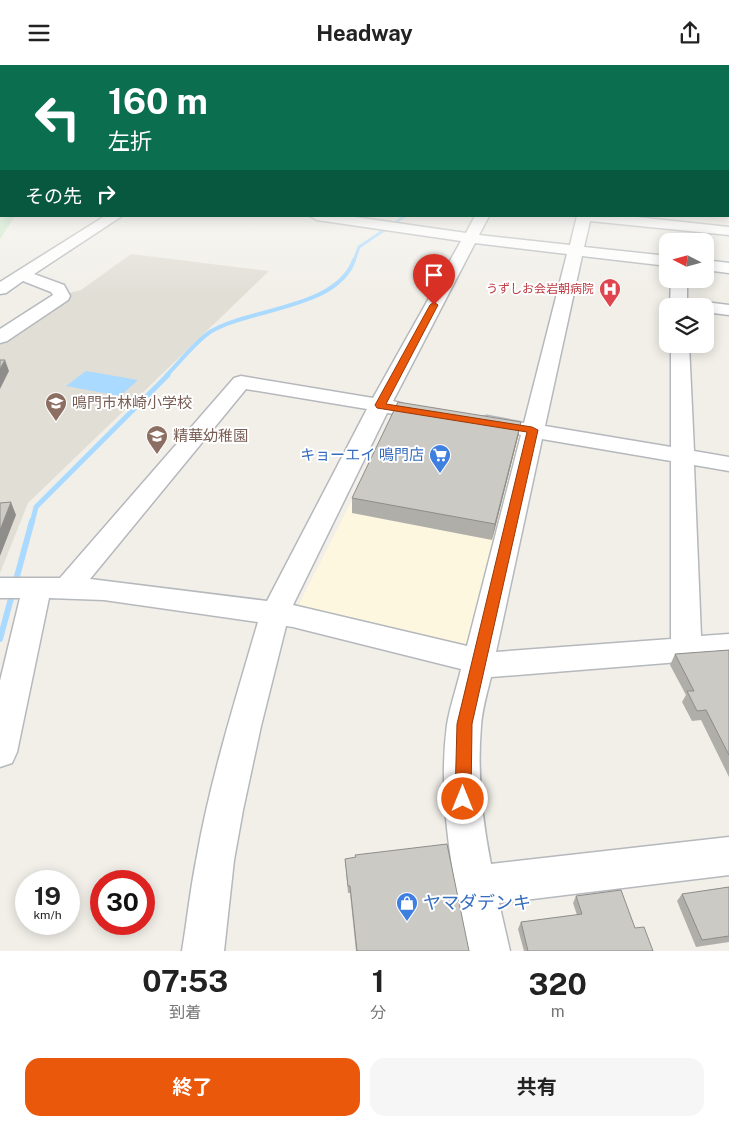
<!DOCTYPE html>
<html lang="ja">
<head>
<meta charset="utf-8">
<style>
	body { margin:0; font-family:"Public Sans","Noto Sans JP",sans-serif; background:#f6f6f6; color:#222; height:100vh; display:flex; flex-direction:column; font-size:19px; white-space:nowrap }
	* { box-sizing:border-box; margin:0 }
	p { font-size:16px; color:#767676 }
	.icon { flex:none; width:28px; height:28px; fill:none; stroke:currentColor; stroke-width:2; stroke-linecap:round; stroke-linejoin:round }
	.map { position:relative; height:886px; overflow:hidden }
	.side { display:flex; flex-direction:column; background:#fff; flex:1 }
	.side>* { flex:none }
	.guide { position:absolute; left:0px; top:0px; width:730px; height:152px; box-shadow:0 2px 12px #0003; background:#0b6e4f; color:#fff; overflow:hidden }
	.needle { width:32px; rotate:276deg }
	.controls { position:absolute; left:659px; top:168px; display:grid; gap:10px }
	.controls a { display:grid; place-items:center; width:55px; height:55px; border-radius:10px; background:#fff; box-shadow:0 2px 12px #0003; font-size:25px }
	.speed { position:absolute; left:15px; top:805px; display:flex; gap:10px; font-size:25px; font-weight:700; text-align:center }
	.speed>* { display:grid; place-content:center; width:65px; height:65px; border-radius:50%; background:#fff; box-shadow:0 2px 12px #0003; line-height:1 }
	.speed small { font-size:12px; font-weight:400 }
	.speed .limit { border:8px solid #d22; background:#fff; color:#111 }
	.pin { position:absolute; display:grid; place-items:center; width:42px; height:42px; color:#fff; margin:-51px -21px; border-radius:50% 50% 50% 0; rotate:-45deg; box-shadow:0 0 5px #0007 }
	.pin .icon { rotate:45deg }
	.me { position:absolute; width:55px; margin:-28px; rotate:0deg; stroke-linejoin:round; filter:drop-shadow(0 0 4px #0008) }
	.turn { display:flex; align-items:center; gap:18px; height:105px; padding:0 25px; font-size:22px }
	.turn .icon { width:65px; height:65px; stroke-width:2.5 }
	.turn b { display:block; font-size:35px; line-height:42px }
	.then { display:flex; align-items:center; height:48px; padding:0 25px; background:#0003; gap:10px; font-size:19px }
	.eta { display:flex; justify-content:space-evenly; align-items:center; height:85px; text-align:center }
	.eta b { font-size:30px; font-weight:700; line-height:35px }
	.cta { display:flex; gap:10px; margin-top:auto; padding:10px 25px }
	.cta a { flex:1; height:58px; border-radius:15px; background:#ea580c; color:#fff; font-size:20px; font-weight:700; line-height:58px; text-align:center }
	.cta a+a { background:#f6f6f6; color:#222 }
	header { display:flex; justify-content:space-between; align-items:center; height:65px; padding:0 25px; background:#fff; font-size:22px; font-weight:700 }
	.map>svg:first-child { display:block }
</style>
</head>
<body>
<header><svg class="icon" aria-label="menu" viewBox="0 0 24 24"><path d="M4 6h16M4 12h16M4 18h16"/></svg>Headway<svg class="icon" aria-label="share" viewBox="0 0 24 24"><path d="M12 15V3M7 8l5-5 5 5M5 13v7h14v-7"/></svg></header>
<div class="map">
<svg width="729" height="886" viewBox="0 0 729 886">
	<rect width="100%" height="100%" fill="#f1efe8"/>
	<path fill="#fef7e0" d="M397,347L522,368L466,582L297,543Z"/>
	<path fill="#e1ded6" d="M131,189L269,206L28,438L0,508V277L69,228L81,225Z"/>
	<path fill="#c5e8c5" d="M0,106L1,151H15L0,174Z"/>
	<path fill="#aadaff" d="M86,306L138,315L120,331L66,321Z"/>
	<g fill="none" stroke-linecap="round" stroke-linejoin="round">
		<path stroke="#aadaff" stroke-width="3" d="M354,196L359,182L405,151"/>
		<path stroke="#aadaff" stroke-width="4" d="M166,311C179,298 195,277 210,267C249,243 337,244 354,195"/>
		<path stroke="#aadaff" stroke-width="5" d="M32,458L36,442L168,310"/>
		<path stroke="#aadaff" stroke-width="6" d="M0,574L32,456"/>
		<g stroke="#b5b8bc" stroke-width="3">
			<path id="minor" d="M105,151H122L34,209L64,220L70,231L68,235L7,276L0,278V264L53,230L51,227L23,216L6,228L0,229V217Z
				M310,151H348L466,168L475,151H489L479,170L570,180L577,151H627L729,162V170L590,156L584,182L668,191V201L582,191L545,361L671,382V279H689L694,386L729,392V406L694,400L701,571L729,569V593L491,612C487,628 482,645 481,661C477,708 482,754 491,799L729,772V810L499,838L510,886H468C453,812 437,735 447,660C450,641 457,622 461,604L293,562L286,561L261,661L243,745L234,795L224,886H182C187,856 190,826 196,796C210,715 235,636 258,557L104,535L49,533L17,687L12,698L0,702V616L20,533H0V513H60L234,313L241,311L373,333L461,176L317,155ZM475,178L567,189L524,358L487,351L479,353L476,358L479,363L521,370L467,581L293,540L387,348L396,349L403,347L407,343L403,339L393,336ZM246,324L367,344L267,536L90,514ZM542,374L671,396V574L496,587Z
				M705,195L729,198V208L705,205Z
				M671,214H687V241H670Z
				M705,237L729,240V250L705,247V241H697L699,238Z"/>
		</g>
		<use href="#minor" fill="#fff" fill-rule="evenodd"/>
	</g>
	<path fill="#afaea9" d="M521,357L518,372L492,475L352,448V433Z
		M729,585V712L701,655L692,656L682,637L686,630L670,600L675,589Z
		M345,794L469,886H356L350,828H348Z
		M729,822V877L696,882L677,836L682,829Z
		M576,831L635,863L653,886H524L518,864L521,857L577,850L573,838Z"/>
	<path fill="#8f8d8a" d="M5,295L9,306L0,324V304Z
		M521,357L518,372L492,475L495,459Z
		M11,437L16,450L0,491V465Z"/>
	<path fill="#cccac5" stroke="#8f8d8a" d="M0,295H5L0,304Z
		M398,337L521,357L495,459L352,433Z
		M11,437L0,465V438Z
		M729,585V690L706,645L697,646L687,626H694L675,589Z
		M447,779L469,886H357L350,821H348L345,794L356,792L355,790Z
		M729,822V871L702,875L682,829Z
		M621,825L635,863L644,862L653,886H527H528L521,857L582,849L576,831Z"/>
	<linearGradient id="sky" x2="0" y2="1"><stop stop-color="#8fc3f1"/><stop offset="0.46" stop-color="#f9f8f5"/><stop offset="1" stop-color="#f9f8f5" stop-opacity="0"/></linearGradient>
	<rect width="729" height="230" fill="url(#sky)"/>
	<path fill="#ea580c" stroke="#983908" d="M434,237L438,240L386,339L532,362L538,365L472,659L471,734L469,739L463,741L457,739L455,734L457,659L527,367L377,343L375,340L430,240Z"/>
	<defs>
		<g id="hospital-pin" transform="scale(1.125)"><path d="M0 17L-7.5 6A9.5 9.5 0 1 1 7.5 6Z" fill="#e0444e" stroke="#fff"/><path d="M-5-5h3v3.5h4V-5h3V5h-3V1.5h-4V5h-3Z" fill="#fff"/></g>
		<g id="school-pin" transform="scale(1.125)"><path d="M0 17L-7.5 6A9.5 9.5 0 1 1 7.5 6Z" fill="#8d6e63" stroke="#fff"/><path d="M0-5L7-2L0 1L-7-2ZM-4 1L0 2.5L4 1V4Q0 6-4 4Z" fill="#fff"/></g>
		<g id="supermarket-pin" transform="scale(1.125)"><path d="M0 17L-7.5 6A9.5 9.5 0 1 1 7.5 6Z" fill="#3f7fe0" stroke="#fff"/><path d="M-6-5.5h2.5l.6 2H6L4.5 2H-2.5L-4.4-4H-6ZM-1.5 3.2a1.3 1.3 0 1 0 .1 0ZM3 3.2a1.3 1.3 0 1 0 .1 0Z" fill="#fff"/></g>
		<g id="shop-pin" transform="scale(1.125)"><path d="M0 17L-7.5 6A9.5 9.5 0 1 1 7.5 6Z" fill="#3f7fe0" stroke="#fff"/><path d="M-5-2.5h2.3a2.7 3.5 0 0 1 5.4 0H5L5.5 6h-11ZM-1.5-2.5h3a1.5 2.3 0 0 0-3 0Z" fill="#fff"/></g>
	</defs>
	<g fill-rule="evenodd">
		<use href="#hospital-pin" x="610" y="224"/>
		<use href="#school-pin" x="56" y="338"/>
		<use href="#school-pin" x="157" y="371"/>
		<use href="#supermarket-pin" x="440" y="390"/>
		<use href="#shop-pin" x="407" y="838"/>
	</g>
	<g text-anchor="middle" stroke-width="4" stroke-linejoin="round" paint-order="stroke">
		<g font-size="12" fill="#be3a42" stroke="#fff" text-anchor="end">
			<text x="594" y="228">うずしお会岩朝病院</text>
		</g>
		<g font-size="15" fill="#785e54" stroke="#fff" text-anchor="start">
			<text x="72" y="343">鳴門市林崎小学校</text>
			<text x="173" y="376">精華幼稚園</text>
		</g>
		<g font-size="15" fill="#366cbe" stroke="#fff" text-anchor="end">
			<text x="424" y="395">キョーエイ 鳴門店</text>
		</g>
		<g font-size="18" fill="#366cbe" stroke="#fff" text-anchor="start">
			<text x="423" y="844">ヤマダデンキ</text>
		</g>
	</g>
</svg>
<div class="controls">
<a><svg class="needle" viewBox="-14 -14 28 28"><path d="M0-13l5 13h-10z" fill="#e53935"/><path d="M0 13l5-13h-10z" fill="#767676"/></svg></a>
<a><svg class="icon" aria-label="layers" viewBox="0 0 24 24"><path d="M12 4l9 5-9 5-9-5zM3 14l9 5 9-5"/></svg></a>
</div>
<div class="speed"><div>19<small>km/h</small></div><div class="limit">30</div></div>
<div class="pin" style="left:434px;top:240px;background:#d93025"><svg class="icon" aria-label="arrive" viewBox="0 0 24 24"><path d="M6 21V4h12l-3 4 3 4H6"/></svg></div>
<svg class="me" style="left:463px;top:734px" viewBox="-20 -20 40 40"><circle r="17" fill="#ea580c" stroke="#fff" stroke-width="3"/><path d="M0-11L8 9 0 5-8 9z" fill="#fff"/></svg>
<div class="guide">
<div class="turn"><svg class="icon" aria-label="left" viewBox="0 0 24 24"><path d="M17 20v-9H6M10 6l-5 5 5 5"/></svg><div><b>160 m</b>左折</div></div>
<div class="then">その先<svg class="icon" aria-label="right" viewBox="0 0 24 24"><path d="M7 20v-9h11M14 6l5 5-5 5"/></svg></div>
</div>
</div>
<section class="side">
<div class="eta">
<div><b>07:53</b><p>到着</p></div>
<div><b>1</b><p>分</p></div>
<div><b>320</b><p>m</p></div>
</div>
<div class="cta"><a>終了</a><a>共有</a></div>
</section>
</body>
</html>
